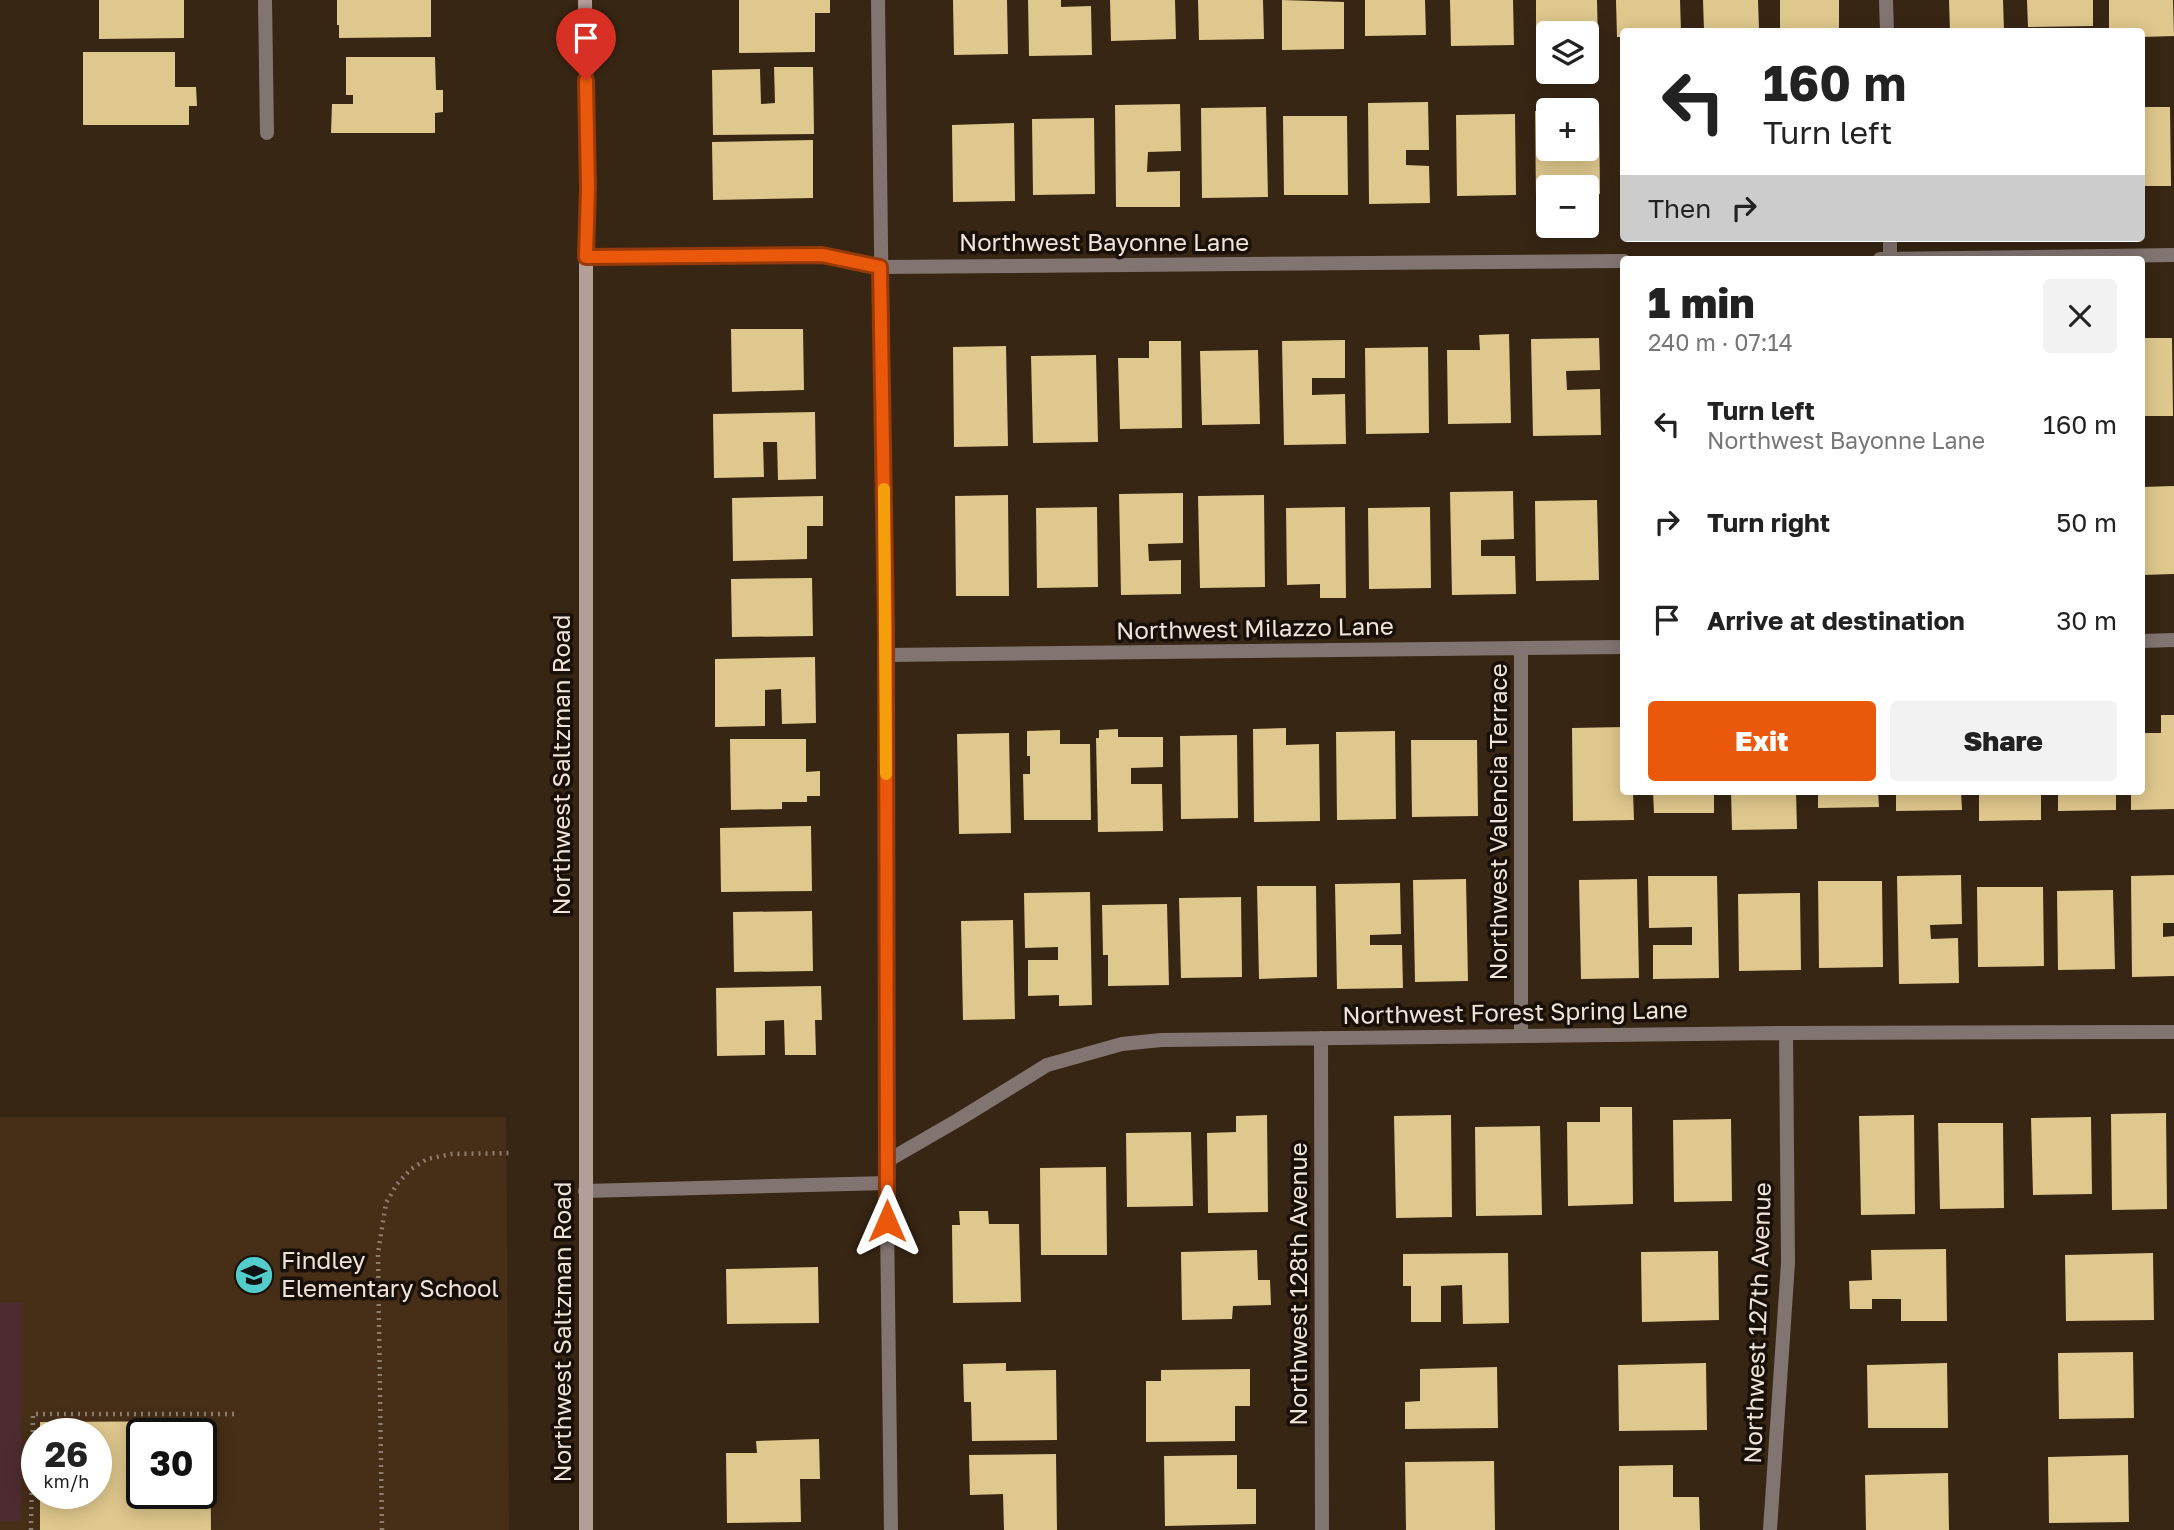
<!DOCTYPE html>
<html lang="en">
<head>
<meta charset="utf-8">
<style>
	body { margin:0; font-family:"Golos Text",sans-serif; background:#f2f2f2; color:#222; height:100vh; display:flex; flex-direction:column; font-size:26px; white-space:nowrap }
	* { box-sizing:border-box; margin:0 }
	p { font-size:23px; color:#767676 }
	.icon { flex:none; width:38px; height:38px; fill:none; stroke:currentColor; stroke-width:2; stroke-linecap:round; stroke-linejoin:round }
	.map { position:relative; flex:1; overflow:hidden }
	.details { position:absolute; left:1620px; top:256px; width:525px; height:539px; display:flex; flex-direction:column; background:#fff; border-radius:7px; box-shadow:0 4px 18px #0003 }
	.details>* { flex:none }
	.guide { position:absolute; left:1620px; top:28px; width:525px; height:214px; border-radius:7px; box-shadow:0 4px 18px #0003; background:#fff; color:#222; overflow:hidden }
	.buttons { position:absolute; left:1536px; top:21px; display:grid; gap:14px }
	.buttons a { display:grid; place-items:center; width:63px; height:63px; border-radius:7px; background:#fff; box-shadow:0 4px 18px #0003; font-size:35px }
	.speed { position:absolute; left:21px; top:1418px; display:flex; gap:14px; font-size:35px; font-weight:700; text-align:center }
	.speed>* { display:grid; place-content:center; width:91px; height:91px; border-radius:50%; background:#fff; box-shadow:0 4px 18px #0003; line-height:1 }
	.speed small { font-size:18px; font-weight:400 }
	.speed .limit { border:4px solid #111; border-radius:10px; background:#fff; color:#111 }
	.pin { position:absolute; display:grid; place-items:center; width:60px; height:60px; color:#fff; margin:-72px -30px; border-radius:50% 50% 50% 0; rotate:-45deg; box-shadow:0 0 7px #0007 }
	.pin .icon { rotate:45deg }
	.me { position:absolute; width:77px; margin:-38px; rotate:0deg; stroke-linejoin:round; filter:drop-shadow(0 0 5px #0008) }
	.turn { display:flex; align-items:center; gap:24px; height:147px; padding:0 28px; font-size:32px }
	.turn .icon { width:91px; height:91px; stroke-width:2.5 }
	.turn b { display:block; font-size:49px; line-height:60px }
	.then { display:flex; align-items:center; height:66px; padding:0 28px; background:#0003; gap:14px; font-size:26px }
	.round { display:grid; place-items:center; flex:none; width:74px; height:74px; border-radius:7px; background:#f2f2f2 }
	.summary { display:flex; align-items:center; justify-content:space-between; height:119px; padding:0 28px }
	h1 { font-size:42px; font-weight:800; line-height:52px }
	.primary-button { display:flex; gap:14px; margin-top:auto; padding:14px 28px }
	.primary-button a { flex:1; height:80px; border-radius:7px; background:#ea580c; color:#fff; font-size:28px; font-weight:800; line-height:80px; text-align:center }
	.primary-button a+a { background:#f2f2f2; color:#222 }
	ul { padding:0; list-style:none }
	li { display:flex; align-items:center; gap:21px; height:98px; padding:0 28px }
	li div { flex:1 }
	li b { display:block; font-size:26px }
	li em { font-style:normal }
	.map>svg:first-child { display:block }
</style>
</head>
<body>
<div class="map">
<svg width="2174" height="1530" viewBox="0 0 2174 1530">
	<rect width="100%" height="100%" fill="#382614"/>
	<path fill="#462e17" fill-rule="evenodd" d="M0,1117H506L509,1530H0ZM37,1433H96V1493H37ZM142,1433H201V1493H142Z"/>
	<path fill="#4d2c31" d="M0,1303H22L21,1521H0Z"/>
	<path fill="#dfc88d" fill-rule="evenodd" d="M99,0H184V38L99,39Z
		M337,0H431V37L339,38V25H337Z
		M739,0H830V13H815V52L739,53Z
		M953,0H1007L1008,54L954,55Z
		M1028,0H1061V7L1091,6L1092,55L1029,56Z
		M1110,0H1175L1176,39L1111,41Z
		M1198,0H1263L1264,39L1199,40Z
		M1282,0L1344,2V49L1282,50Z
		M1365,0H1425L1426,35L1365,36Z
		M1450,0H1513L1514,45L1451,46Z
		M1536,0H1597L1598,43H1587V33H1549V43L1536,44Z
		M1616,0H1680L1681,32H1624V37H1617Z
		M1703,0H1758L1759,30L1704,31Z
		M1780,0H1839V32H1780Z
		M1949,0H2003L2004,32H1950Z
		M2027,0H2093V26L2028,27Z
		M2109,0H2173L2174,36L2142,37V32H2109Z
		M83,52H175V87H196L197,106H189V125H83Z
		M346,57H435L436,90H443V112L435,113V133H331L332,104H353V95H346Z
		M774,67H813L814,134L713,135L712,70L760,69L761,104L775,103Z
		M1428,102L1429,150H1406V165L1429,166L1430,203L1369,204L1368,103Z
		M1180,104L1181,151L1148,152L1147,172L1180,171V207H1116L1115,105Z
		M1620,104H1624V187H1622Z
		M1266,107L1268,197L1202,198L1201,108Z
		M2142,107H2170L2171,186H2142Z
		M1535,111H1549V149H1587V111H1599L1600,194L1587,195V187H1549V195L1536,196Z
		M1515,114L1516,195L1457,196L1456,115Z
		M1283,116H1347L1348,195H1284Z
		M1094,118L1095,194L1033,195L1032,119Z
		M1014,123L1015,201L953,202L952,125Z
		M813,140V198L713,200L712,142Z
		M731,329H803L804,390L732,392Z
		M1509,334L1511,423L1448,424L1447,350H1480L1479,335Z
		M1599,338L1600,370L1566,371L1567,390L1600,389L1601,435L1533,436L1531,339Z
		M2142,338H2172L2173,416H2142Z
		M1345,340V378H1312V395L1345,394L1346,444L1284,445L1282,341Z
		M1149,341H1181L1182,428L1120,429L1118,358H1149Z
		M1006,346L1008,446L954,447L953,347Z
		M1428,347L1429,433L1366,434L1365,348Z
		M1258,350L1260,424L1202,425L1200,351Z
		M1096,355L1098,442L1033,443L1031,356Z
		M815,412L816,479L778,480L777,442H763L764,477L714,478L713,414Z
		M2174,486V574L2142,575V487Z
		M1513,491L1514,539L1481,540V556H1515L1516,594L1452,595L1450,492Z
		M1183,493V543L1148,544L1149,561L1181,560V594L1121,595L1119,494Z
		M1008,495L1009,596H956L955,496Z
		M1264,495L1265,587L1200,588L1198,496Z
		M823,496V526H807V559L733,561L732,498Z
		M1597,500L1599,580L1536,581L1535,501Z
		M1097,507L1098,587L1037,588L1036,508Z
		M1345,507L1346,598H1320V584L1287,585L1286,508Z
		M1430,507L1431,588L1369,589L1368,508Z
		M812,578L813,636L732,637L731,579Z
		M815,657L816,723L782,724L781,689L765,690V726L715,727V659Z
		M2161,715H2174V809L2131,810V791H2142V733H2161Z
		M1624,727V791H1633L1634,820L1573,821L1572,728Z
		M1286,728V745L1319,744L1320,821L1254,822L1253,729Z
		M1118,729V737H1163V767L1131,768V784H1162L1163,831L1098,832L1096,738H1099V730Z
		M1060,730V744H1090L1091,820H1024L1023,774H1030V756H1027V731Z
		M1395,731L1396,819L1337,820L1336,732Z
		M1009,733L1011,833L959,834L957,734Z
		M1237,735L1238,818L1181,819L1180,736Z
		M730,739H806V772L820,771V796H807V802H782V809L731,810Z
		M1411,740H1477L1478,816L1412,817Z
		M1653,791H1714V813H1654Z
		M1731,791H1796L1797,829L1732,830Z
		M1818,791H1878L1879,807L1818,808Z
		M1896,791H1961L1962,810L1896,811Z
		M1979,791H2041V820L1979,821Z
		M2058,791H2116V810L2058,811Z
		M811,826L812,891L721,892L720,828Z
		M1961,875L1962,924L1930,925L1931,939L1958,938L1959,983L1899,984L1897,876Z
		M2174,875V923H2163V937L2174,936V976L2132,977L2131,876Z
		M1648,876H1717L1719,978L1653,979V945H1692V927L1649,928Z
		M1466,879L1468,981L1415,982L1413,880Z
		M1637,879L1639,978L1581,979L1579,880Z
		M1818,881H1882L1883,967L1819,968Z
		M1400,883L1401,934L1370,935V945H1402L1403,988L1337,989L1335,884Z
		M1257,886H1316L1317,977L1259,979Z
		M1977,887H2043L2044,966L1978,967Z
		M2113,890L2115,969L2058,970L2057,891Z
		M1090,892L1092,1005L1059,1006V995L1028,996V960H1058V947L1025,948L1024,893Z
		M1800,893L1801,970L1739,971L1738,894Z
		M1241,897L1242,977L1181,978L1179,898Z
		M1167,904L1169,985L1108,986V955H1103L1102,905Z
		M812,911L813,971L734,972L733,912Z
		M1013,920L1015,1019L963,1020L961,921Z
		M821,986L822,1020H815L816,1055H785L784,1020L765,1021V1055L717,1056L716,988Z
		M1600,1107H1632L1633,1204L1568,1206L1567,1122H1600Z
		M2166,1113L2167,1209L2112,1210L2111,1114Z
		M1267,1115L1268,1212L1208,1213L1207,1133L1236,1132V1116Z
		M1451,1115L1452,1217L1396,1218L1394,1116Z
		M1914,1115L1915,1214L1861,1215L1859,1116Z
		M2091,1117L2092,1194L2033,1195L2031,1118Z
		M1731,1119L1732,1201L1674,1202L1673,1120Z
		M1938,1123H2003L2004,1208L1940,1209Z
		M1540,1126L1542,1215L1476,1216L1475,1127Z
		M1191,1132L1193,1206L1127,1207L1126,1133Z
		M1106,1167L1107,1255H1041L1040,1168Z
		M959,1211H988L989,1224H1019L1021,1302L953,1303L952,1225H960Z
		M1946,1249L1947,1321H1901V1299H1872V1309H1850L1849,1281L1872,1280L1871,1250Z
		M1257,1250L1258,1280H1270L1271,1305L1233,1306L1232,1319L1182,1320L1181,1252Z
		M1718,1251L1719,1320L1642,1322L1641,1252Z
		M1508,1253L1509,1323L1463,1324L1462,1285L1441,1286V1322H1411V1286H1403V1254Z
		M2153,1253L2154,1320L2066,1321L2065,1255Z
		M818,1267L819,1323L727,1324L726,1269Z
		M2133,1352L2134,1418L2059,1419L2058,1353Z
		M1006,1363V1371L1056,1370L1057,1440L972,1441L971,1402H964L963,1364Z
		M1706,1363L1707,1430L1619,1431L1618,1365Z
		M1947,1363L1948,1428H1868L1867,1365Z
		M1497,1367L1498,1428L1405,1429V1402L1420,1401V1369Z
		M1250,1369V1406H1235V1441L1146,1442V1381H1161V1370Z
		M210,1421L211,1530H40V1493H96V1433H40V1422ZM142,1433H201V1493H142Z
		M819,1439L820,1479H800L801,1522L727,1523L726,1453H757L756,1441Z
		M1056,1454L1057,1530H1004L1003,1494L970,1495L969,1455Z
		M1237,1455V1489H1256V1524L1165,1526L1164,1456Z
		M2128,1455L2129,1522L2049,1523L2048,1457Z
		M1494,1461L1495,1530H1406L1405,1462Z
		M1673,1465V1497H1699L1700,1530H1619V1466Z
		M1948,1473L1949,1530H1866L1865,1475Z"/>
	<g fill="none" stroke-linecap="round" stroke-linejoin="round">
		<path stroke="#8d7d6f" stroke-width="4.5" stroke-dasharray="2 5" stroke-linecap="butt" d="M31,1530L33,1414H236
			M382,1530L378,1253L386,1203L397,1184L411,1169L427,1159L452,1154L509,1153"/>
		<path stroke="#827571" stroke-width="14" d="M265,0L267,133
			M878,0L886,655L887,1221L891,1530
			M1886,0L1887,32
			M1890,238V259
			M586,257L822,255L880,267L1624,261
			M1880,259L2174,255
			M2142,641L2174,640
			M1521,649V1036
			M886,655L1624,647
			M1321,1038L1322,1530
			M887,1161L958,1120L1047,1065L1122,1044L1161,1040L1786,1033L2174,1032
			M585,1191L887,1183
			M1770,1530L1788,1263L1786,1033"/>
		<path stroke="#b49f98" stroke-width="14" d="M585,0L588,188L586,257V1530"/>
	</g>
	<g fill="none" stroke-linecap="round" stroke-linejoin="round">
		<g stroke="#983908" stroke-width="18">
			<path id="route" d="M586,80L588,188L586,257L822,255L880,267L886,628L887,1221"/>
		</g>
		<use href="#route" stroke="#ea580c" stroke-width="12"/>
		<path stroke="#f59e0b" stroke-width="12" d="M884,489L886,774"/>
	</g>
	<defs>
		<g id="school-disc" transform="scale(2.0125)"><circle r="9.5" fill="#52cdcc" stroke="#191109"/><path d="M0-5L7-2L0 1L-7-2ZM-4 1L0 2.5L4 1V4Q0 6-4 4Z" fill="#111"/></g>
	</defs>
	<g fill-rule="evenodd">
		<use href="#school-disc" x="254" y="1275"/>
	</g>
	<g text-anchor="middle" stroke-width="7" stroke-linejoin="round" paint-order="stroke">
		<g font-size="24" fill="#f0e3d8" stroke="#191109">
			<text x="1104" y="251">Northwest Bayonne Lane</text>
			<text transform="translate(1255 629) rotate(-1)" y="8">Northwest Milazzo Lane</text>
			<text transform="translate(562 765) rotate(-90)" y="8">Northwest Saltzman Road</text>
			<text transform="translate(1499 822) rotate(-90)" y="8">Northwest Valencia Terrace</text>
			<text transform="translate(1515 1013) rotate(-1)" y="8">Northwest Forest Spring Lane</text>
			<text transform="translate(1299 1284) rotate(-90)" y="8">Northwest 128th Avenue</text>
			<text transform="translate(1758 1323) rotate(-88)" y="8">Northwest 127th Avenue</text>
			<text transform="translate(563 1332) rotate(-90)" y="8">Northwest Saltzman Road</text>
		</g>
		<g font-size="24" fill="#f0e3d8" stroke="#191109" text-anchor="start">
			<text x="281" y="1269">Findley<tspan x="281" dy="28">Elementary School</tspan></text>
		</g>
	</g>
</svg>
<div class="buttons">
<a><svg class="icon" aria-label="layers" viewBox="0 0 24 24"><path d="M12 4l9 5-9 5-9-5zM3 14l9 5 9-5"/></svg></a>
<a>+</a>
<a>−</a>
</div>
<div class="speed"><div>26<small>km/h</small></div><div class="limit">30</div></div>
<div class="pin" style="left:586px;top:80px;background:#d93025"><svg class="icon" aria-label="arrive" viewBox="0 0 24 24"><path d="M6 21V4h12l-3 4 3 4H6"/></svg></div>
<svg class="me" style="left:887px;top:1221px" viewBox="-20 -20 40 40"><path d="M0-17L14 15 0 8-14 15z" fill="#ea580c" stroke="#fff" stroke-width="4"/></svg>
<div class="guide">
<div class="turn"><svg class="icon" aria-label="left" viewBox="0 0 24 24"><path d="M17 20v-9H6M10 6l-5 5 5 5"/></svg><div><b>160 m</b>Turn left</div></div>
<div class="then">Then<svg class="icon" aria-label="right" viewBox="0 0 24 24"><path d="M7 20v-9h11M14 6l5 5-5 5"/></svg></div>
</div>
<section class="details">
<div class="summary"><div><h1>1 min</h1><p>240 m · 07:14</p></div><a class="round"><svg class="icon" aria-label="close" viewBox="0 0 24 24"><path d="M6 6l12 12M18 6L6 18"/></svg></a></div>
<ul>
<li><svg class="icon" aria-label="left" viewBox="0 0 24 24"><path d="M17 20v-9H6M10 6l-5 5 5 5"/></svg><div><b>Turn left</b><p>Northwest Bayonne Lane</p></div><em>160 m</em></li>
<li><svg class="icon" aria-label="right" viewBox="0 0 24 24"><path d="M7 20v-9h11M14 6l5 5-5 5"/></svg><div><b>Turn right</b></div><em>50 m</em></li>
<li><svg class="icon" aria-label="arrive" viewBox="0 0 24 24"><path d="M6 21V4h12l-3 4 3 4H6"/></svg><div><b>Arrive at destination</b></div><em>30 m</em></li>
</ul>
<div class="primary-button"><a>Exit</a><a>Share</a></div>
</section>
</div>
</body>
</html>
